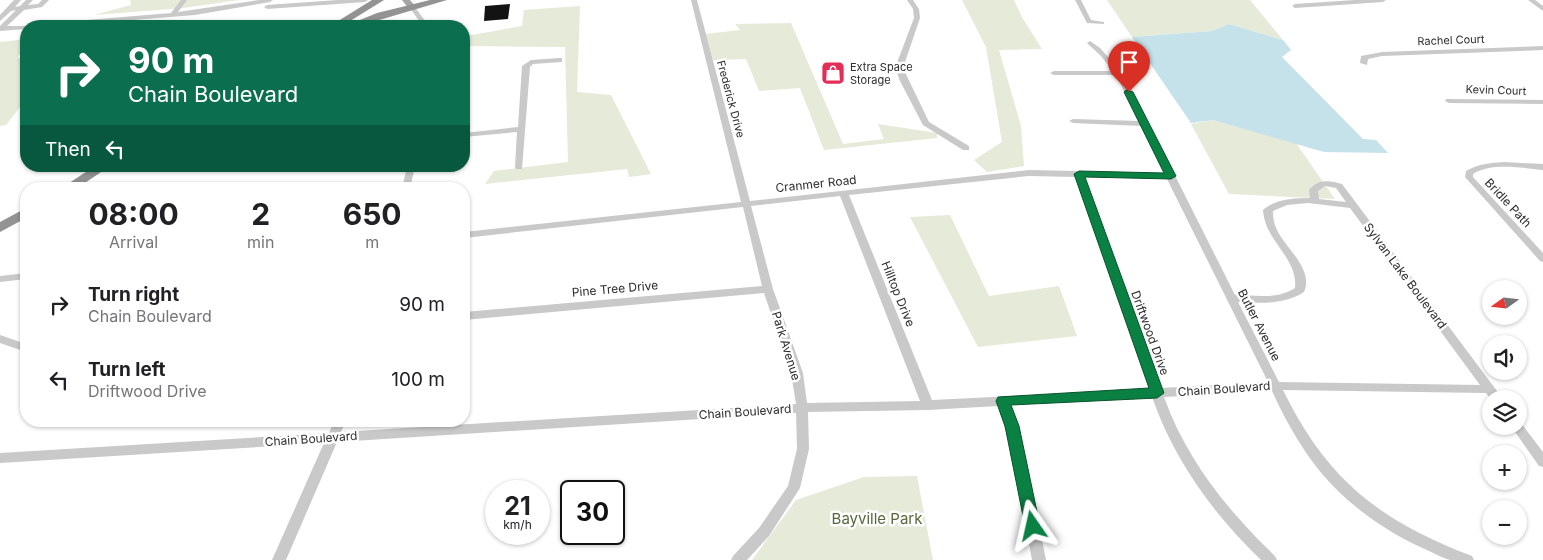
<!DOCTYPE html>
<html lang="en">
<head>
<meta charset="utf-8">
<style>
	body { margin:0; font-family:Inter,sans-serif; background:#f6f6f6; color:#202124; height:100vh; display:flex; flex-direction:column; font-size:19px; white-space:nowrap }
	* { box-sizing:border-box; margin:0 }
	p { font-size:16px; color:#757577 }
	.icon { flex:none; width:28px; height:28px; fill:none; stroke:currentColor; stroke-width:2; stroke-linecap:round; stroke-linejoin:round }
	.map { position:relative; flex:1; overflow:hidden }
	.panel { position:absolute; left:20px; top:182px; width:450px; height:245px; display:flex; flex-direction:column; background:#fff; border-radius:20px; box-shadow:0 1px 4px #0004 }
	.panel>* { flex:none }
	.hud { position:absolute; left:20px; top:20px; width:450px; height:152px; border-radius:20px; box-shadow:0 1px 4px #0004; background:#0b6e4f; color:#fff; overflow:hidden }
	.needle { width:32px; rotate:255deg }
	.tools { position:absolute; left:1482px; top:280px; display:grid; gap:10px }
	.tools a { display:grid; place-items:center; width:45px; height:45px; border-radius:50%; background:#fff; box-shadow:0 1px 4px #0004; font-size:25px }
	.speed { position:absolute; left:485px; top:480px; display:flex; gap:10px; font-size:25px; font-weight:700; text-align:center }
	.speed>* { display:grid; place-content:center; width:65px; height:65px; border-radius:50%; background:#fff; box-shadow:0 1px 4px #0004; line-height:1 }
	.speed small { font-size:12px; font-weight:400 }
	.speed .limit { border:2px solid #111; border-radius:8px; background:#fff; color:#111 }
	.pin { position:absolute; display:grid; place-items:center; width:42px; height:42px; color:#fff; margin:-51px -21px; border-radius:50% 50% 50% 0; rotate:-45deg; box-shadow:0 0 5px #0007 }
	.pin .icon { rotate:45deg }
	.me { position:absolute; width:55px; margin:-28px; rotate:349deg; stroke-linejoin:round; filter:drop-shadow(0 0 4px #0008) }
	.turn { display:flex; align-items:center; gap:18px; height:105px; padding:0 25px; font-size:22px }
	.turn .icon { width:65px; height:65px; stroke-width:2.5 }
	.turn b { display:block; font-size:35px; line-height:42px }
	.then { display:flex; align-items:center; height:48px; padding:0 25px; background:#0003; gap:10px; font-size:19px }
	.eta { display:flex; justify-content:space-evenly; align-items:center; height:85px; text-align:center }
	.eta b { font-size:30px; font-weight:700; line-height:35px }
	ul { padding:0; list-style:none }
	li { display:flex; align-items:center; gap:15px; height:75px; padding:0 25px }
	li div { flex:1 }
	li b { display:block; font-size:19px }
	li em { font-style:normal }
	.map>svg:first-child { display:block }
</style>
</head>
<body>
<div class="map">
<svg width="1543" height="560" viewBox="0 0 1543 560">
	<rect width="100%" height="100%" fill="#fff"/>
	<path fill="#e5ead9" d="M130,0H239L183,8L94,15L131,5Z
		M962,0H1014L1023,19L1042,49L999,50L1021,126L1024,166L987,172L974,160L1002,142L986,47Z
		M1107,0H1250L1283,40L1229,24L1212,31L1132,37Z
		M580,6L577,92L611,95L651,174L629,177L627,169L485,184L494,171L568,162L565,47L464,46V33L472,35L522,26L524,10Z
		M791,23L843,144L884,139L878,124L937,133V138L824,150L800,88L759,91L746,59L713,60L706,34L740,30L735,24Z
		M26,39V46L17,58H26V99L6,125L0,126V42Z
		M1213,120L1296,143L1335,199L1229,194L1191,124Z
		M950,215L989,296L1059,286L1077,336L978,347L910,217Z
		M917,476L933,560H752L796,500L864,477Z"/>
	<path fill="#c5e1ea" d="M1229,24L1283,40L1291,50L1282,57L1363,139L1376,140L1388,153L1324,152L1213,120L1191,123L1132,37L1212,31Z"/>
	<path fill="#131313" d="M510,4L508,19L484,21L485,6Z"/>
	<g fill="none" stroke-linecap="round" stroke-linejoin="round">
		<path fill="#c9c9c9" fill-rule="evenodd" d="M14,0H21L15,7L20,6L26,0H33L28,5L38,4L42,0H49L42,7L24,10L7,26H28H26V29L0,31V26L16,10L11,11L0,21V15Z
			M181,0H187L178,12L259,0H273L270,2L195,15L59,26H35L38,24L171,13Z
			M338,0H368L365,2L267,9L264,7L267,5Z
			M691,0H697L750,201L1029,170L1165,173L1142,126L1073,123L1069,121L1073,119L1139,121L1116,75H1054L1050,73L1054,71H1113L1100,55L1088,44L1087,43L1090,41L1100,48L1125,76L1235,295C1255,295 1277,300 1295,288C1298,257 1265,242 1263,210C1275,199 1294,198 1310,198L1309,190C1318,179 1329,180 1342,184L1503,399L1491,400L1486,393L1283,390C1327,480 1380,521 1472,556L1474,560C1466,560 1458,560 1451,560C1444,559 1436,554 1429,551C1385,532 1341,501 1312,461C1296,439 1283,415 1272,391L1164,397C1186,459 1227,510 1275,556L1277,560H1261C1213,514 1174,460 1152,397L1009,405L1026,459L1046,560H1032L1014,459L998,406L928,410L808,412L809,449L800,488L769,536L747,560H731L733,556L759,528L788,486L797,449L796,413L337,442L286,560H272L324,443L0,463V453L329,433L334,421H346L341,432L796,404L791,373L764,293L464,320V312L762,286L743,207L464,238V232L741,202ZM1029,176L1076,177L1149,389L932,400L849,195ZM1084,177L1167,179L1268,382L1161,388ZM1325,186L1336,188L1346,202L1319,199L1318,191ZM840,196L920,401L807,403L803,373L773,289L751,206ZM1308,203L1350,208L1480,385L1279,382L1238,302C1261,303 1283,305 1304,292C1314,269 1286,249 1277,230C1274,224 1273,218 1273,211L1287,205Z
			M907,0H913L919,9L920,18L903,68L929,122L969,146V150H963L923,125L900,81L895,68L914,18L913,9Z
			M1075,0H1081L1091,20L1104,22V24L1087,23Z
			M1355,0H1386L1383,2L1295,8L1292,6L1295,4Z
			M1528,0H1535L1543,6V11Z
			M410,6H414L429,26H423L409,7Z
			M1543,46V50L1382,56L1368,59L1367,65L1360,63L1361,56L1382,52Z
			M559,58H562V62L533,64L530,67L522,169H516L515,167L517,132L464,137V133L518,127L522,66L531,60Z
			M1446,99L1543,100V104L1449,103L1445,101Z
			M1504,162L1543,164V170C1522,168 1492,162 1473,174V177L1543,253V262L1540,261L1465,177L1466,171C1478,164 1490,163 1504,162Z
			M407,166H415L410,189H402Z
			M26,273V279L0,282V276Z
			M0,335L26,344V352L0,343Z
			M1519,422L1521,423L1543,452V467L1539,466L1513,429L1511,426H1519Z"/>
		<path fill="#a4a4a4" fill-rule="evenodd" d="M402,0H410L416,7L409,9Z"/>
		<path fill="#939393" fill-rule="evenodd" d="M372,0H384L342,26H330Z
			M430,0H447L359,26H345L377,13Z
			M95,166H110L76,189H60Z
			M26,208V218L0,232V222Z"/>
	</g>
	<path fill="#0b8043" stroke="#07532c" d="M1126,90L1133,92L1176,176L1171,179L1085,177L1164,393L1157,398L1011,405L1019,426L1040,526L1038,531L1033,533L1028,531L1025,526L1005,426L996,401L998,397L1149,388L1074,174L1079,171L1164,173L1124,92Z"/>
	<defs>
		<g id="shop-square" transform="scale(1.25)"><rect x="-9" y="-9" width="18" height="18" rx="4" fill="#e42d56" stroke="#fff"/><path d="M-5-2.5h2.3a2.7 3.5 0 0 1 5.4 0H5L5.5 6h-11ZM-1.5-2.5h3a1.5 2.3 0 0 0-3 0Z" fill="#fff"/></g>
	</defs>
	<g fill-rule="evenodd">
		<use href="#shop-square" x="833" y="73"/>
	</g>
	<g text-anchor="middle" stroke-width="5" stroke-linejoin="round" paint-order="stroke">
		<g font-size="11" fill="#2c2c2c" stroke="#fff">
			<text transform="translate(1451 40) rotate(-2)" y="4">Rachel Court</text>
			<text transform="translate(1496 90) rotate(2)" y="4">Kevin Court</text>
			<text transform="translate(731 99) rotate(75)" y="4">Frederick Drive</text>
		</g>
		<g font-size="11" fill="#2c2c2c" stroke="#fff" text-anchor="start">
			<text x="850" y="71">Extra Space<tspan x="850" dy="13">Storage</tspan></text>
		</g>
		<g font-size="12" fill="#2c2c2c" stroke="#fff">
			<text transform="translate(816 184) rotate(-6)" y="4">Cranmer Road</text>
			<text transform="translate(1508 203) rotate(47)" y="4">Bridle Path</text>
			<text transform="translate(1405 276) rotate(53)" y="4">Sylvan Lake Boulevard</text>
			<text transform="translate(615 289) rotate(-5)" y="4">Pine Tree Drive</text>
			<text transform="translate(898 294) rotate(68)" y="4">Hilltop Drive</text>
			<text transform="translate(1259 325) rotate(63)" y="4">Butler Avenue</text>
			<text transform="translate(1150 333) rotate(70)" y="4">Driftwood Drive</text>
			<text transform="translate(786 346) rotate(73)" y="4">Park Avenue</text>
			<text transform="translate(1224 389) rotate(-4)" y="4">Chain Boulevard</text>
			<text transform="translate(745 412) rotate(-4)" y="4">Chain Boulevard</text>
			<text transform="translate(311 439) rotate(-4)" y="4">Chain Boulevard</text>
		</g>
		<g font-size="15" fill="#56673a" stroke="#fff">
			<text x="877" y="524">Bayville Park</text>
		</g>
	</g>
</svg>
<div class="tools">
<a><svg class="needle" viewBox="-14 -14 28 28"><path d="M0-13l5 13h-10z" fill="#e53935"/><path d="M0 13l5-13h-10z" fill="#757577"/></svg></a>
<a><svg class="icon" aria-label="sound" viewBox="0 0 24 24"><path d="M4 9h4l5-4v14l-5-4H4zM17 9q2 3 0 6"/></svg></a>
<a><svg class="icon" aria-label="layers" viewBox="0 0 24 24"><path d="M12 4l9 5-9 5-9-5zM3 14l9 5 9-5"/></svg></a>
<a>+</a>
<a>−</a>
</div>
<div class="speed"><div>21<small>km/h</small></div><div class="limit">30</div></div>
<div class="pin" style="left:1129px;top:92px;background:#d93025"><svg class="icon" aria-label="arrive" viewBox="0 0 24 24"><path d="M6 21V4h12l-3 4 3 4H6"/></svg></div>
<svg class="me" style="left:1033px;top:526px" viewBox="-20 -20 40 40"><path d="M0-17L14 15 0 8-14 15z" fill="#0b8043" stroke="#fff" stroke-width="4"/></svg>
<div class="hud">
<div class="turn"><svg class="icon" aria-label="right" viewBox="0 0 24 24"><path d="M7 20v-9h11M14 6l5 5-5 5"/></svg><div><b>90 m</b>Chain Boulevard</div></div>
<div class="then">Then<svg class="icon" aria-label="left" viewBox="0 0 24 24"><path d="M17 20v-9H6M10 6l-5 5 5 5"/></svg></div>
</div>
<section class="panel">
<div class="eta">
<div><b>08:00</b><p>Arrival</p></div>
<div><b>2</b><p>min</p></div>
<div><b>650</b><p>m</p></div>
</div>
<ul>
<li><svg class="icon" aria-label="right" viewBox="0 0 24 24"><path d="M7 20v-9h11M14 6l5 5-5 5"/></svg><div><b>Turn right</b><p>Chain Boulevard</p></div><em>90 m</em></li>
<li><svg class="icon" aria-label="left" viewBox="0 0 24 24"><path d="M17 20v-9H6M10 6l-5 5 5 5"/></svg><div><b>Turn left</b><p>Driftwood Drive</p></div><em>100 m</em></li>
</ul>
</section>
</div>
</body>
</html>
